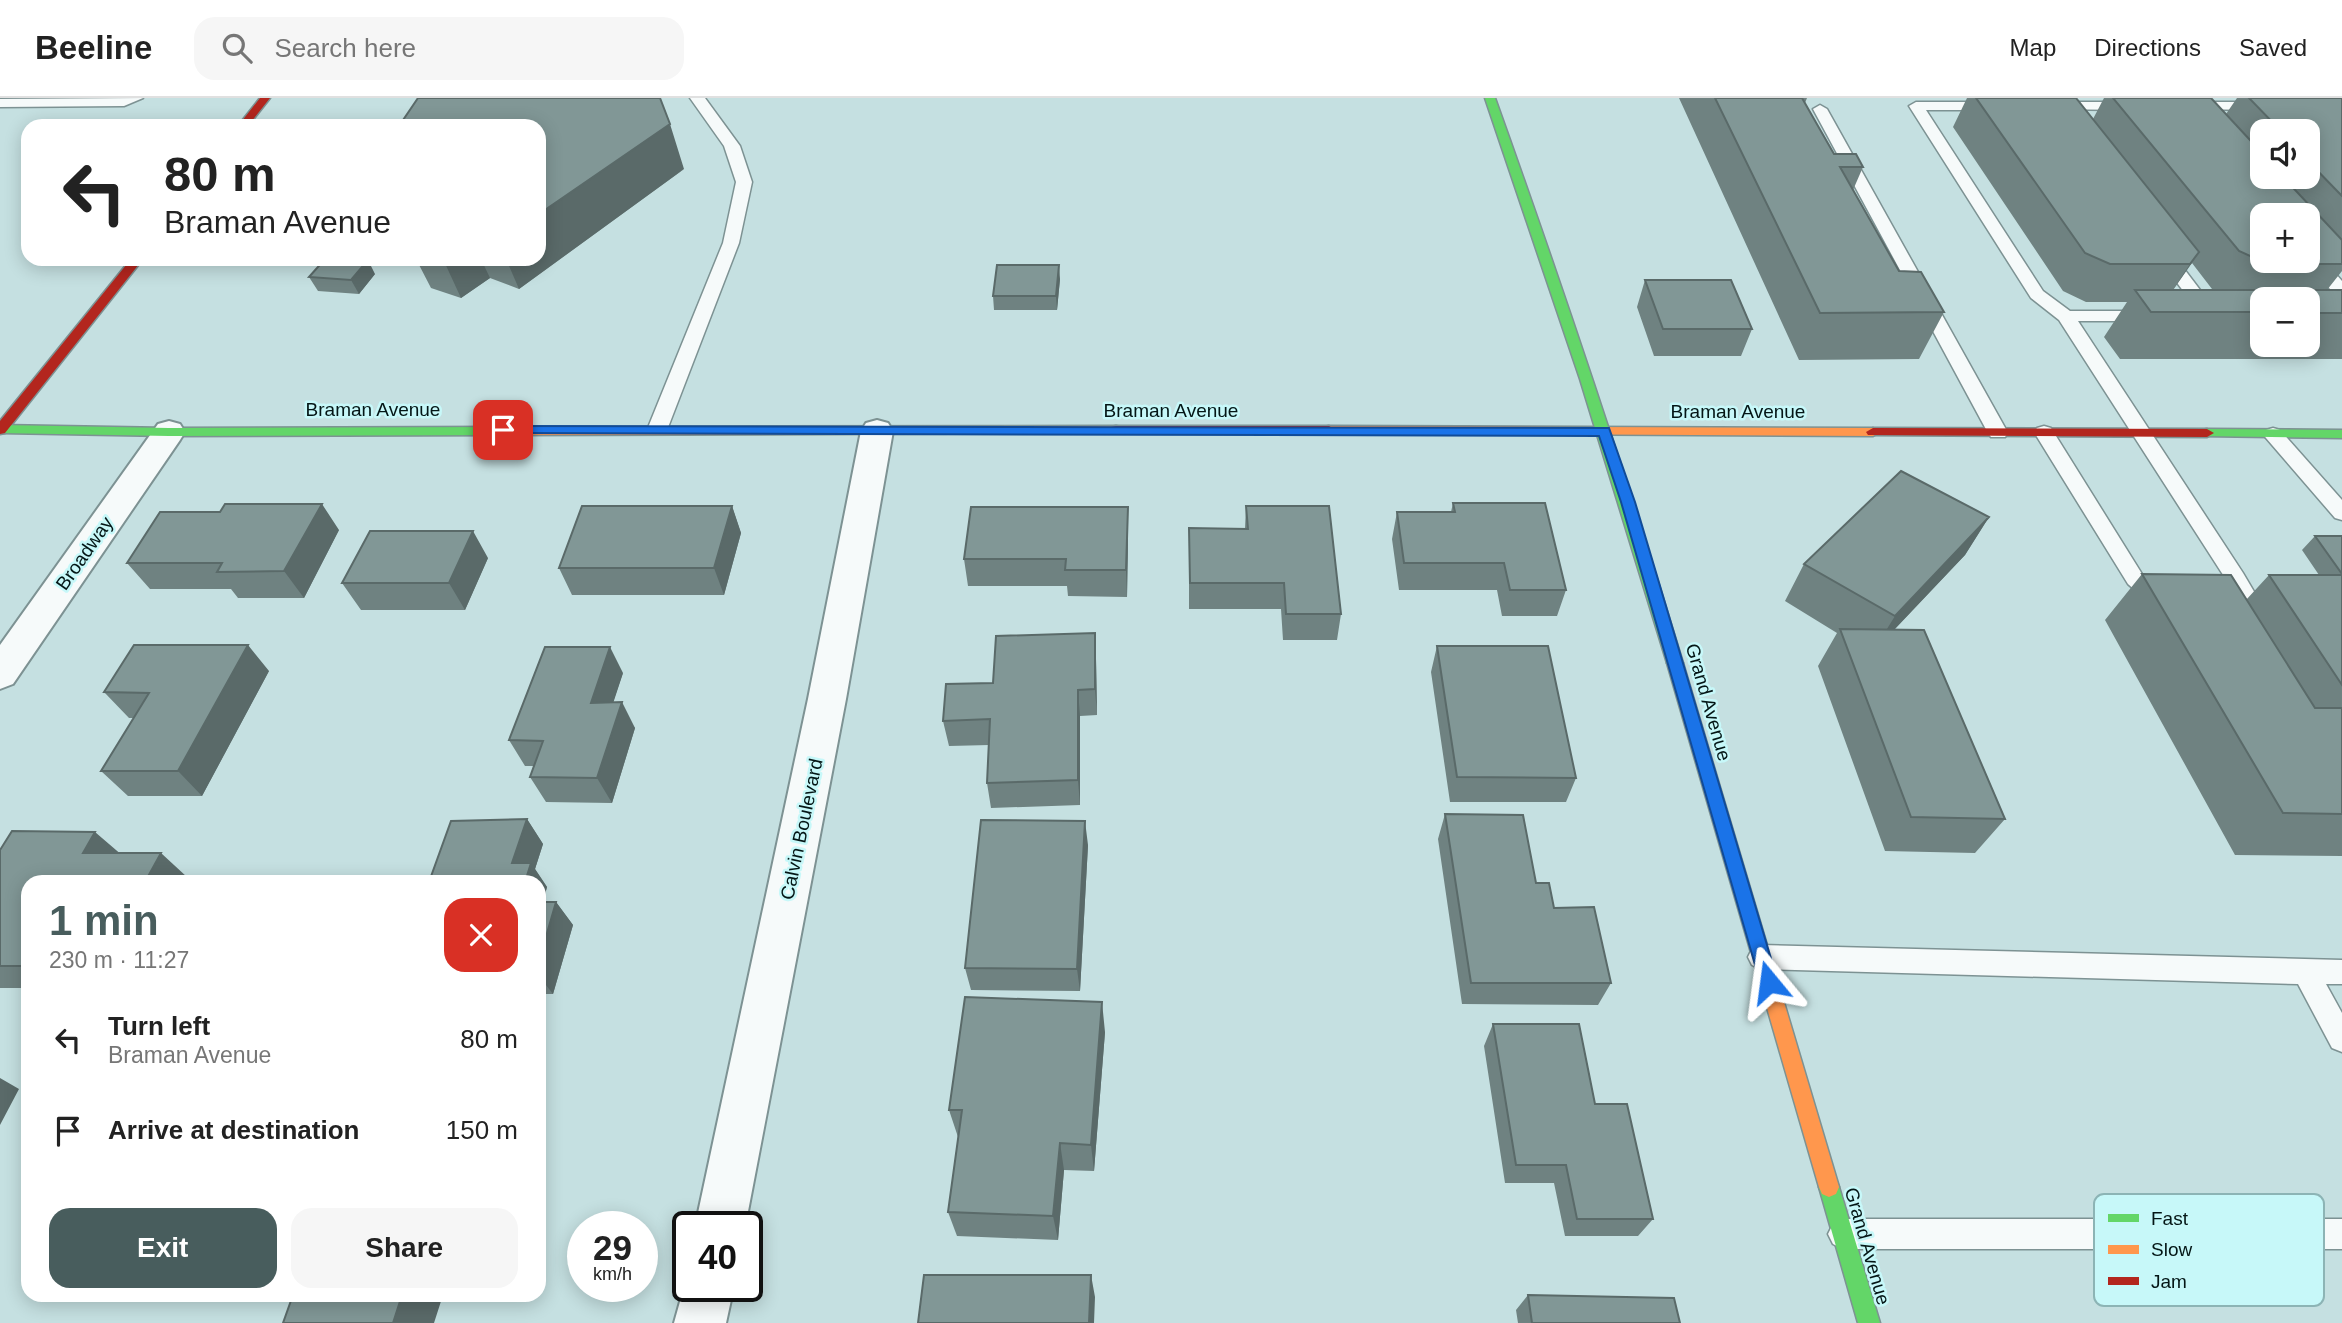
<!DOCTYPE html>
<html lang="en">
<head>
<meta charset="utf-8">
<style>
	body { margin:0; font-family:Helvetica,sans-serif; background:#f6f6f6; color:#222; height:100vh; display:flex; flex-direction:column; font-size:26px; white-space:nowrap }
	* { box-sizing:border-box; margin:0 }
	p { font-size:23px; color:#767676 }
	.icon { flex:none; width:38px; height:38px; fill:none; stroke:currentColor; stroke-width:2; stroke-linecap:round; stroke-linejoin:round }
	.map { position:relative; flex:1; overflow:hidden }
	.drawer { position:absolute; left:21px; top:777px; width:525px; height:427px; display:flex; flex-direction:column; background:#fff; border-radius:21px; box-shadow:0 4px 18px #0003 }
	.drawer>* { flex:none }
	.top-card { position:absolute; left:21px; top:21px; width:525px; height:147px; border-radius:21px; box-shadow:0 4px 18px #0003; background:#fff; color:#222; overflow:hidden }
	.tools { position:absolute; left:2250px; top:21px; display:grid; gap:14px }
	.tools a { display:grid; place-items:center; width:70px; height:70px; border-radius:14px; background:#fff; box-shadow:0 4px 18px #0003; font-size:35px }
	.speed { position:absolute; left:567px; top:1113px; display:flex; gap:14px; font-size:35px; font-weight:700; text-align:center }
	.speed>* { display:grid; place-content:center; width:91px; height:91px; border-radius:50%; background:#fff; box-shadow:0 4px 18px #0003; line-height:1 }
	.speed small { font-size:18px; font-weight:400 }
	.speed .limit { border:4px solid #111; border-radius:10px; background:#fff; color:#111 }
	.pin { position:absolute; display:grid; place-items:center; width:60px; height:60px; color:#fff; margin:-30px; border-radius:14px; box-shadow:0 4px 10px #0006 }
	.me { position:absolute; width:77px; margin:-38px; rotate:344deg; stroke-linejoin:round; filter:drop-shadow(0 0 5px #0008) }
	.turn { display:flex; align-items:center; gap:24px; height:147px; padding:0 28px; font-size:32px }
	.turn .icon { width:91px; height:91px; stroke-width:2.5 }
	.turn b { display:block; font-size:49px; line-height:60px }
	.round { display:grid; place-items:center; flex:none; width:74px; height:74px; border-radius:21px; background:#f6f6f6 }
	.headline { display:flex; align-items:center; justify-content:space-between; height:119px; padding:0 28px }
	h1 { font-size:42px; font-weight:700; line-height:52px; color:#485d5d }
	.action { display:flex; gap:14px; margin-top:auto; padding:14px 28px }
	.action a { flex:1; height:80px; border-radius:21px; background:#485d5d; color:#fff; font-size:28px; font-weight:700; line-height:80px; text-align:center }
	.action a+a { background:#f6f6f6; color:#222 }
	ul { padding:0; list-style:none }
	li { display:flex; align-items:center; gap:21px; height:91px; padding:0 28px }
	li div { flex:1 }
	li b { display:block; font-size:26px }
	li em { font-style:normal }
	header { display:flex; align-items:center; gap:42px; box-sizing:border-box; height:98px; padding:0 35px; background:#fff; border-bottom:2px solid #e0e0e0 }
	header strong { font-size:33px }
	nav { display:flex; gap:38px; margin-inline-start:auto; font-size:24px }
	.search { width:490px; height:63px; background:#f6f6f6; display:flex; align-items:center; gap:18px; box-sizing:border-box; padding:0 24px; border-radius:21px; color:#767676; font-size:26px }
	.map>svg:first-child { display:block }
</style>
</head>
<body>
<header>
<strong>Beeline</strong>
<div class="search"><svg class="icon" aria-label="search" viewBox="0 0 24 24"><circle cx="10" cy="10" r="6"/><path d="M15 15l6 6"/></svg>Search here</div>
<nav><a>Map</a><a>Directions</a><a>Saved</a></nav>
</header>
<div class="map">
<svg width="2342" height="1225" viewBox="0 0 2342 1225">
	<rect width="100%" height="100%" fill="#c5e0e1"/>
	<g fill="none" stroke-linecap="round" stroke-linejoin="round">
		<g stroke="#7d9293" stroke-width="3">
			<path id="lane" d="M143,0L124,8L0,9V1Z
				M690,0H705L740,48L752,84L739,145L667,332L664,336H650L647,332L723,145L736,84L724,48Z
				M1916,4H1995L2002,8L1995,12H1926L2043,193L2070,213H2148L2157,218L2148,223H2078L2243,475L2256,497L2253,503L2215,518L2207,516L2204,510L2207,504L2233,494L2227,483L2059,222L2031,200L1909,8Z
				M2050,4H2131L2138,8L2131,12L2045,11L2043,8L2045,5Z
				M2190,4H2261L2268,8L2261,12L2185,11L2183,8L2185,5Z
				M1820,7L1827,11L2008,335L2005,339H1991L1988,335L1813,11Z
				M2163,150L2169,151L2216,213L2219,217L2216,221H2204L2155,155Z
				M2308,150L2314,151L2342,183V199L2336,198L2306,163H2308Z
				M2044,328L2051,330L2142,476L2172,502L2169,508L2161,510L2153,508L2128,486L2034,334L2037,330Z
				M2273,330L2280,332L2342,402V422L2335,420L2266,340L2263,336L2266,332Z
				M1761,847L2342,862V886H2326L2342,915V954L2332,950L2298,886L1761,871L1752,867L1748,859L1752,851Z
				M1843,1121H2342V1151H1843L1833,1146L1828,1136L1833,1126Z"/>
		</g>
		<g stroke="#7d9293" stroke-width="4">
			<path id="street" d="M877,322L888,325L893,333L846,601L745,1129H695L808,601L861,333L866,325Z
				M169,323L180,326L185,334L180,342L13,586L0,591V547L158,326Z
				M688,1175V1188H734L726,1225H674Z"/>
		</g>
		<g stroke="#7d9293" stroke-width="3">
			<path id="fast" d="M1485,0H1495C1562,187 1625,375 1683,565L1680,569L1675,571L1667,565L1580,281Z
				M0,327L169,330L509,329L516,333L509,337L169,338L1,335Z
				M2207,331L2342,332V340L2202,338V332Z
				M1829,1079L1836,1082L1839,1089L1880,1225H1858L1819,1089L1822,1082Z"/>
		</g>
		<g stroke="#7d9293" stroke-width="3">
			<path id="slow" d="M1116,328L1121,329V335L509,337L502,333L509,329Z
				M1329,328L1873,330L1880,334L1873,338L1324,335V329Z
				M1675,559L1683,565L1839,1089L1836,1096L1829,1099L1822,1096L1819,1089L1667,565Z"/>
		</g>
		<g stroke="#7d9293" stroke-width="3">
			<path id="jam" d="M260,0H270L248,28H238Z
				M131,161H143L5,335L0,336V323Z
				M1116,328H1329L1336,332L1329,336L1111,335V329Z
				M1873,330L2207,331L2214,335L2207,339L1868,337L1866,334Z"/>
		</g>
		<use href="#lane" fill="#f6fafa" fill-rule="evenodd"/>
		<use href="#street" fill="#f6fafa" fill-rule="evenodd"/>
		<use href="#fast" fill="#63d668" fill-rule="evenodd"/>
		<use href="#slow" fill="#ff974d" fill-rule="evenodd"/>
		<use href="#jam" fill="#b3261e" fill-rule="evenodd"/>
	</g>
	<path fill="#6f8281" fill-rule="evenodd" d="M1679,0H1807L1805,5L1834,56L1863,69L1853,92L1899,173L1944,214L1919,261L1799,262Z
		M1967,0H2076L2093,21L2104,0H2113L2226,16L2237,0H2342V173L2327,192L2342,193V261H2120L2104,239L2127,204H2086L2063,193L1953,29ZM2263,33H2308V79H2263ZM2192,165L2212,191L2215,192H2173ZM2263,201H2308V247H2263Z
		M684,71L519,191L490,180L461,200L431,190L416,161H539Z
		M375,176L359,196L318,193L309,179Z
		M1060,181L1057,212H994L993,198Z
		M1645,182L1752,231L1741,258H1654L1637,209Z
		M1453,405L1566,492L1557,518H1502L1497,492H1399L1392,441L1397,414H1451Z
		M732,408L741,435L724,497H572L559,470Z
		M1246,408L1341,516L1337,542H1283L1281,511H1189V430L1245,431Z
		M1128,409V436L1127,499L1068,498L1067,488H968L964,461Z
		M1989,419L1965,457L1894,532L2005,721L1975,755L1885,753L1818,568L1837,535L1785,503L1804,466Z
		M339,432L304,500H238L231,491H150L127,465Z
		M2315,438H2342V758L2235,757L2105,522L2142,476L2246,502L2269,477H2319L2302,452Z
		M488,460L465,512H361L342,485Z
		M1437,548L1576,680L1566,704H1450L1431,574Z
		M1096,561L1097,617L1080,618V707L991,710L987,685L989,647L949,648L943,623L993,585Z
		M269,573L202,698H128L101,673L134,620H129L104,594Z
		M623,575L613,604L635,630L612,705L546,704L530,679L534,668H525L509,642Z
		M1445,716L1536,785L1611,885L1598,907L1462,906L1438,741Z
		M527,721L543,746L535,771L547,789L543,804H556L573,827L553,896H539V784H429Z
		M1088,747L1080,893L971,892L965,870Z
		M0,752L119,755L187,779L184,784H28V890H0Z
		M1493,926L1595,1006L1653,1121L1638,1138H1565L1554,1085H1505L1484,948Z
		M1105,934L1094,1073L1064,1072L1058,1142L957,1138L948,1114L958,1039L949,1012Z
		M1528,1197L1680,1225H1518L1516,1212Z"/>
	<path fill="#5a6a69" d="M670,26L684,71L519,191L506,161H539V116Z
		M2199,154L2173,192L2165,204L2190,166Z
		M443,161H481L490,180L461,200Z
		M368,162L375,176L359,196L351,182Z
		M1059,167L1060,181L1057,212L1056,198Z
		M322,406L339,432L304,500L284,473Z
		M732,408L741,435L724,497L714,470Z
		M1128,409V436L1127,499L1126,472Z
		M1989,419L1965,457L1872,555L1895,518Z
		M473,433L488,460L465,512L449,485Z
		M1095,535L1096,561L1097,617L1095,591Z
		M248,547L269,573L202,698L178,673Z
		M610,549L623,575L605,630L591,605Z
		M1078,592L1080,618V707L1078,682Z
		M622,604L635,630L612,705L597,680Z
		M527,721L543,746L535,771L547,789L539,817V784H525L512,765Z
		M1085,723L1088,747L1080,893L1077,871Z
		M95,734L123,758L83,755Z
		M161,755L187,779L184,784H145Z
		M556,804L573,827L553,896L539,878V863Z
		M1102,904L1105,934L1094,1073L1091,1047Z
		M0,980L19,991L0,1027Z
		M1060,1045L1064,1072L1058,1142L1053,1118Z
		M1091,1177L1095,1199L1094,1225H1089Z
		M402,1197H443L434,1225H393Z"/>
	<path fill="#819796" stroke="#5a6a69" stroke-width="2" fill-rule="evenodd" d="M418,0H660L670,26L539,116V28H399Z
		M1715,0H1802L1834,56H1856L1863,69H1840L1899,173L1921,174L1944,214L1820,215Z
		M1976,0H2076L2199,154L2190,166H2110L2085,155Z
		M2113,0H2211L2263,56V79H2283L2342,142V166H2268L2239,153ZM2263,117H2308V163H2263Z
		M2249,0H2342V98L2308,63V33H2281Z
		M325,161H354L368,162L351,182L309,179Z
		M997,167H1059L1056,198H993Z
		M1645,182H1731L1752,231H1663Z
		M2135,192H2342V215H2308V201H2263V214H2151Z
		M1901,373L1989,419L1895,518L1804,466Z
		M1453,405H1545L1566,492H1510L1504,465H1404L1397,414H1455Z
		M225,406H322L284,473L217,474L222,465H127L160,414H220Z
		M582,408H732L714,470H559Z
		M1246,408H1329L1341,516H1286L1284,485H1190L1189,430L1248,431Z
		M971,409H1128L1126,472H1065L1066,461H964Z
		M370,433H473L449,485H342Z
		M2315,438H2342V476Z
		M2142,476L2231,477L2315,610H2342V716L2283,715Z
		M2269,477H2342V587Z
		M1840,531L1924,532L2005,721L1911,719Z
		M1095,535V591L1078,592V682L987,685L990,621L943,623L946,586L993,585L996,538Z
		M134,547H248L178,673H101L149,595L104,594Z
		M1437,548H1548L1576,680L1457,679Z
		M545,549H610L591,605L622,604L597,680L530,679L543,643L509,642Z
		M1445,716L1523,717L1536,785H1549L1554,810L1594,809L1611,885H1471Z
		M527,721L512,765H531L525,784H429L451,723Z
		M981,722L1085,723L1077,871L965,870Z
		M12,733L95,734L83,755H161L145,784H28V868H0V752Z
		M539,804H556L539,863Z
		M965,899L1102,904L1091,1047L1060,1045L1053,1118L948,1114L962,1012H949Z
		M1493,926H1579L1595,1006H1627L1653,1121H1577L1566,1067H1516Z
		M924,1177H1091L1089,1225H918Z
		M293,1197H402L393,1225H283Z
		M1528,1197L1674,1200L1680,1225H1532Z"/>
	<path fill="#1a73e8" stroke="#114b97" stroke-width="2" d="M503,328L1609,330L1635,404L1778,884L1775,890L1769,893L1762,890L1760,884L1621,404L1599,338L499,335V329Z"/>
	<g text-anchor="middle" stroke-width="5" stroke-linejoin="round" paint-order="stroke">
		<g font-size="19" fill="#041616" stroke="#c7f8f9">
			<text x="373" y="318">Braman Avenue</text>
			<text x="1171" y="319">Braman Avenue</text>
			<text x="1738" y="320">Braman Avenue</text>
			<text transform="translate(84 455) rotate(-55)" y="7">Broadway</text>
			<text transform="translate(1709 604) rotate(74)" y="7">Grand Avenue</text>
			<text transform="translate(801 731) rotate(-78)" y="7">Calvin Boulevard</text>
			<text transform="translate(1868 1148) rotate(74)" y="7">Grand Avenue</text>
		</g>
	</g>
	<rect x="2094" y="1096" width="230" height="112" rx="10" fill="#c7f8f9" stroke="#8cb4b5" stroke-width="2"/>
	<rect x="2108" y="1116" width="31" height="8" fill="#63d668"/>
	<rect x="2108" y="1147" width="31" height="9" fill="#ff974d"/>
	<rect x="2108" y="1179" width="31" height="8" fill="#b3261e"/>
	<g font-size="19" fill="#041616">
		<text x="2151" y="1127">Fast</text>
		<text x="2151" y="1158">Slow</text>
		<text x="2151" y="1190">Jam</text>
	</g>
</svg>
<div class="tools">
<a><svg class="icon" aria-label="sound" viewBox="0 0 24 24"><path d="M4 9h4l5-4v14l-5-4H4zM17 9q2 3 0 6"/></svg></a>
<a>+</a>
<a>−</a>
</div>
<div class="speed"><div>29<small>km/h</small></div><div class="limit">40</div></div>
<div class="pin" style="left:503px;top:332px;background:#d93025"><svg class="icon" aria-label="arrive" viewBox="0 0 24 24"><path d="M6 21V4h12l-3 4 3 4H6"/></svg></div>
<svg class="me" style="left:1769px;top:884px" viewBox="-20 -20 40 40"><path d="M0-17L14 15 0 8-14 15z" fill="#1a73e8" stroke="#fff" stroke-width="4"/></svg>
<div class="top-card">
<div class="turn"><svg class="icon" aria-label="left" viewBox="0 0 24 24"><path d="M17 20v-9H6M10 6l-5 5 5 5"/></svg><div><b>80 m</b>Braman Avenue</div></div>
</div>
<section class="drawer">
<div class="headline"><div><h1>1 min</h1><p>230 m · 11:27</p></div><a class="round" style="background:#d93025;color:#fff"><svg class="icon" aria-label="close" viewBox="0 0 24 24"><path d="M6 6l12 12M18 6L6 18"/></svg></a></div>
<ul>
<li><svg class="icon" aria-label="left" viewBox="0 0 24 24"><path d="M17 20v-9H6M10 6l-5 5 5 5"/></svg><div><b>Turn left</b><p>Braman Avenue</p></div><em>80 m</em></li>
<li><svg class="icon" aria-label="arrive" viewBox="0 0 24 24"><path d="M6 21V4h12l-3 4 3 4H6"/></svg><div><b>Arrive at destination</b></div><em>150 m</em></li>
</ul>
<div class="action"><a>Exit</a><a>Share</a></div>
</section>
</div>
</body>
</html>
